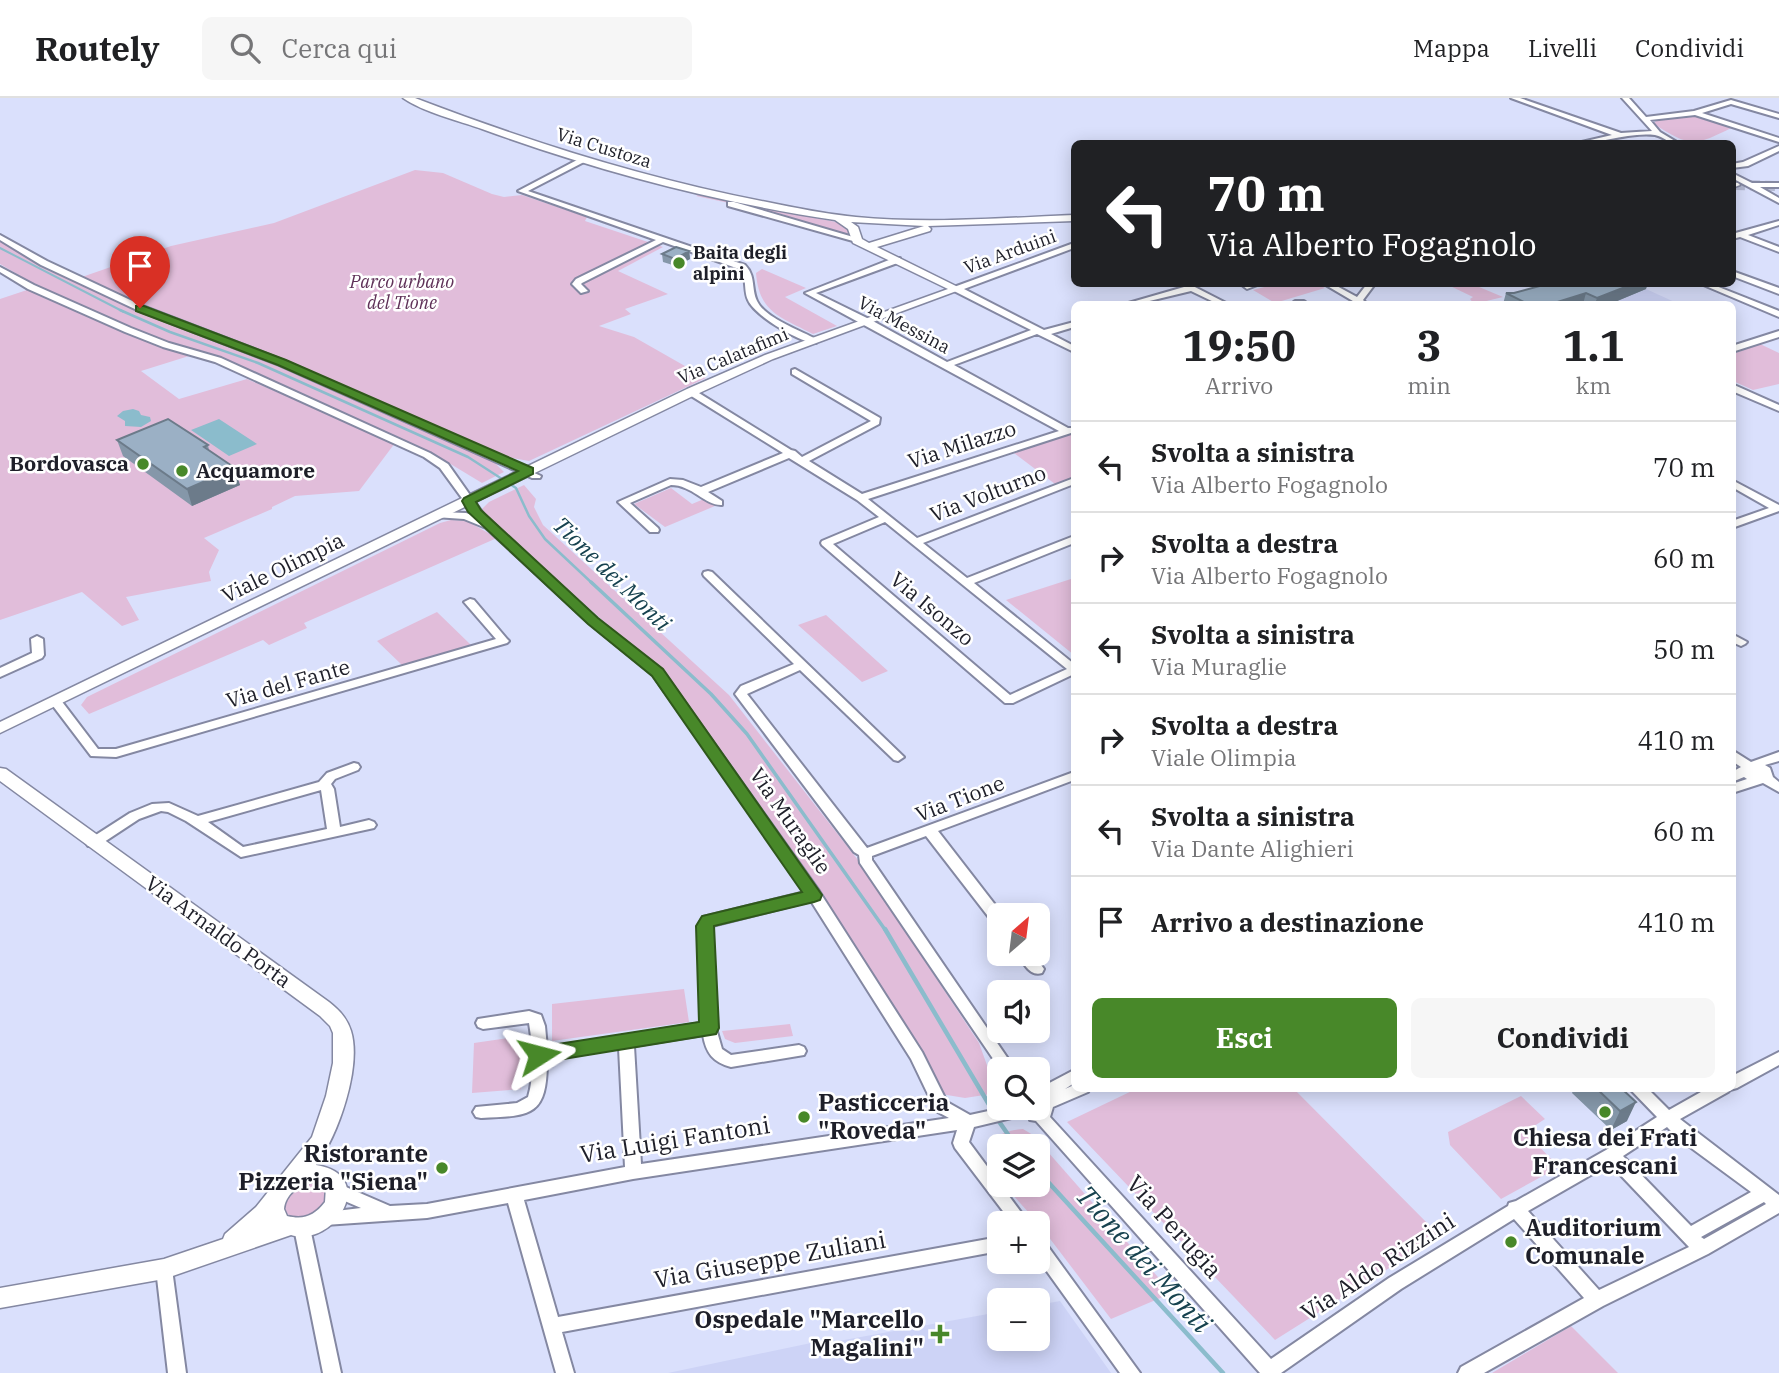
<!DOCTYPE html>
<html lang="it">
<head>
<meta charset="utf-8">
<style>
	body { margin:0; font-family:"IBM Plex Serif",serif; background:#f6f6f6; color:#202124; height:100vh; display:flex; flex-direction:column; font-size:26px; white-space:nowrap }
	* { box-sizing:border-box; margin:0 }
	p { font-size:23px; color:#757577 }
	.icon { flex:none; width:38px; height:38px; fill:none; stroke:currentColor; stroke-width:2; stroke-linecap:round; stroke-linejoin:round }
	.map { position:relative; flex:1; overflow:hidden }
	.panel { position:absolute; left:1071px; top:203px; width:665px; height:791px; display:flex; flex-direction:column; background:#fff; border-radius:10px; box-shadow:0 4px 18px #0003 }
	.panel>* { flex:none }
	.banner { position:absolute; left:1071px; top:42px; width:665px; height:147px; border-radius:10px; box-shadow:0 4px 18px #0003; background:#202124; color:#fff; overflow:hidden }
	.needle { width:46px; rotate:28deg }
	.fabs { position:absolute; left:987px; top:805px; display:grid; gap:14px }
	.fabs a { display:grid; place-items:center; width:63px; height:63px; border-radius:10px; background:#fff; box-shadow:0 4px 18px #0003; font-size:35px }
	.pin { position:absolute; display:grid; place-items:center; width:60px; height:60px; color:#fff; margin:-72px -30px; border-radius:50% 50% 50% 0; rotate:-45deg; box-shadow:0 0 7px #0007 }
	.pin .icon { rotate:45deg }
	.me { position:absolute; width:77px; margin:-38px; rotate:81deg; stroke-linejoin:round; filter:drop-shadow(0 0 5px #0008) }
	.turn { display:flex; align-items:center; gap:24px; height:147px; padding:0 21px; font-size:32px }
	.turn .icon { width:91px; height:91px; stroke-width:2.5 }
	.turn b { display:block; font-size:49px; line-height:60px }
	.eta { display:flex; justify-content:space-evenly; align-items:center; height:119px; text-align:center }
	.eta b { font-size:42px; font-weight:800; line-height:49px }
	.action { display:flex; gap:14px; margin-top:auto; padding:14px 21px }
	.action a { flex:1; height:80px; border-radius:10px; background:#488829; color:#fff; font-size:28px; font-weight:800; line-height:80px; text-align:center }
	.action a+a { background:#f6f6f6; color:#202124 }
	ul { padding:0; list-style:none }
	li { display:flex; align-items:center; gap:21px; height:91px; padding:0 21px; border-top:2px solid #e0e0e0 }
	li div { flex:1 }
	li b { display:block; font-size:26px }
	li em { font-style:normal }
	header { display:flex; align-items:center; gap:42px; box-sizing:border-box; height:98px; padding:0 35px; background:#fff; border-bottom:2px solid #e0e0e0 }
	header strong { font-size:33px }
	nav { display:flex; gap:38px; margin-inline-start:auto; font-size:24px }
	.search { width:490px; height:63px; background:#f6f6f6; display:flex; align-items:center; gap:18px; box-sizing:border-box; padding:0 24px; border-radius:10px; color:#757577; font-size:26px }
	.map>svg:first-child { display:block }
</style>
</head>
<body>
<header>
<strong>Routely</strong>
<div class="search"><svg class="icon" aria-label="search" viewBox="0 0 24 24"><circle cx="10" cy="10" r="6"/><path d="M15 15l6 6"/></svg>Cerca qui</div>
<nav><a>Mappa</a><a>Livelli</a><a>Condividi</a></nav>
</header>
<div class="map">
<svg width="1779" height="1275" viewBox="0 0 1779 1275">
	<rect width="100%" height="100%" fill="#dae0fc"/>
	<path fill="#cdd3f6" d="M1646,191L1679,206H1610Z
		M1060,1203L1111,1275H668L811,1245L831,1242L833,1244L999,1214V1241H1038V1207Z"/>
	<path fill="#e1bdda" d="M1691,17L1733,29C1694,49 1690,49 1654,26L1657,21Z
		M415,72L443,75L492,96L504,99L522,97L587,119L585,123L663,149L618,173L668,196L625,211L631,216L599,228L634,239L706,280L529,363L501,358L253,251L138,206L82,179L171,148L274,125Z
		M698,97L841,125L850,131L851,136L844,137L781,116L696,98Z
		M0,142C79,191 165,222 250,257C332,290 413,327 493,363L504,374L482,385L434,356L220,259L167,244L122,226L34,186L0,166Z
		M762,171L806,190L785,199L837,228L813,236C781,219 759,215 756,175Z
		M1276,186H1317L1325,190L1275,205L1253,192Z
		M1446,186H1472L1503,199L1474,206L1470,201L1473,199Z
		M30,191L117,231L189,258L141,273L179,301L247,281L395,345L359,393L295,398L272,409V411L204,440L219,452L209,474L211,483L126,499L139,522L122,528L82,494L0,522V201Z
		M1760,246L1779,255V286L1753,292L1733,283V256Z
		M1074,335V379L1055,386L1014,355Z
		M524,387L536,401L534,409L543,427L729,597L858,762L979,945L997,995L965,1000L941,996L917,947L827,804L674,586L480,413L489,404Z
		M671,390L692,406L704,401L715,408L665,429L634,406Z
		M451,422L467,423L497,440L304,525L307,530L269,547L263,542L89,616L81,607L87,599L440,425Z
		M1074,480V557L1006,502Z
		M437,514L471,547L402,567L377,543Z
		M826,517L888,573L862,584L798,527Z
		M684,891L689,924L552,943V906Z
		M790,926L793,938L735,945L725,941L722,933Z
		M521,938V991L472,995L474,945Z
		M1136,991H1294L1440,1138L1275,1242L1067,1024Z
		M1521,998L1545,1021L1525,1034L1559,1069L1501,1101L1450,1047L1448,1034Z
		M1023,1031L1033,1037L1172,1195L1111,1221L1038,1125L1004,1087H1038V1048H999V1080L991,1070L987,1049C997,1036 1007,1032 1023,1031Z
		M311,1083C348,1087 313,1135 286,1115L284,1103L291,1092Z
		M1571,1228L1618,1275H1492Z"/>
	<path fill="#8bbccc" d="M133,311L139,313L141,317L150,319L151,323L141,329L125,328V323L117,318L123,313Z
		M219,321L257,346L229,358L191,332Z"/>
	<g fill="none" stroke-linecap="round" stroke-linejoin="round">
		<path stroke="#8bbccc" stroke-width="2" d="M0,150L124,214"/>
		<path stroke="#8bbccc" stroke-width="2.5" d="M120,212L170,234L258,265L468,359L516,390L529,418L545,441L593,486"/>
		<path stroke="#8bbccc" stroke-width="3.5" d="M591,484L711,596L747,636L886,833"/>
		<path stroke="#8bbccc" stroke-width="4.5" d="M885,831L994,1015
			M998,1022L1016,1048
			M1038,1073L1223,1275"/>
		<path stroke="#b4b9d2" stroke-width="10" stroke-dasharray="10 5" stroke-linecap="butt" d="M1735,87L1779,88"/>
		<g stroke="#8488a2" stroke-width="4">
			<path id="minor" d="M1511,0H1520L1621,35L1652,33L1622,0H1629L1646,19L1694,13L1731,2L1779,16V20L1731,6L1702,15L1779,40V44L1695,17L1650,22L1660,34L1680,46C1668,46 1665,39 1655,37C1628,34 1600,46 1573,46L1612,37Z
				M1779,48V53L1748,68L1732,70V66L1743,64Z
				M577,62L584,64L528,93L745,167C756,178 751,190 757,203C765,220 799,232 816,241V245C800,245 754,217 748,202C743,191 748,180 739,171L663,144L582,185L581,186L588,193L581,195L572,186L576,181L656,142L518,93Z
				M1732,75L1752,85H1779V89H1760L1779,100V105L1732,80Z
				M728,104H734L860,141L853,143L728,108Z
				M1779,123V127L1748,137L1779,149V154L1740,139L1732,141V136Z
				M0,137L47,163L143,208L285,263L541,378L540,380H532L279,267L137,212L41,167L0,142Z
				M1074,145V150L964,191L1044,232L1074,224V229L1051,236L1074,248V254L1037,236L954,267L1068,330H1074V334L868,401L917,440L1074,380V386L923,445L967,480L1074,438V445L974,485L1074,566V576L1013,605H1005L822,447L821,445L822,443L879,419L857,402L789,360L708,394L722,403V407C706,408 692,387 671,387L630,405L658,430L659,432L658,434H650L618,404L670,381L683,382L701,389L783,355L688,296V292H694L791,352L795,353L802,359L871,323L792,276V272L795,271L880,320L879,326L809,363L862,396L1059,333L805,195L894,160H900V164L816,195L871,222L947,264L1031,232L954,193V189ZM885,424L1067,571L1010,597L833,446Z
				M0,169L34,187L131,230L169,245L221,260L430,355L448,366L489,424L494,426L597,521L661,571L819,793L922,954L947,1004L970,1017L1002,1010H1038V991L1074,972V985L1065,991L1074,987V990H1090L1088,994L1053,1009L1050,1019L1271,1261L1389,1180L1508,1108L1509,1105L1516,1103L1606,1052L1657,1019L1629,990H1647L1669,1012L1708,990H1732V978L1779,954V967L1737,990L1730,992L1728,994L1680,1021L1779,1097V1115L1708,1156L1603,1208L1484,1275H1458L1461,1269L1584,1200L1514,1121L1401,1191L1281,1275H1260L1036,1023L1030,1022L1028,1016L974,1029L969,1044L1029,1125H1012L955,1050L953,1045L957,1032L633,1081L524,1102L558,1219L999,1139V1153L562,1234L574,1275H556L508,1105L427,1120L325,1127L319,1125L317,1120L319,1115L361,1110L333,1098L331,1093L333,1088L339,1086L390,1108L427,1106L625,1069L619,950L547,962C547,1018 532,1018 481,1020L476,1019L473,1014L476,1009L517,1005L528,999C535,975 533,949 529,925L483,931L478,929L476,925L478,921L529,913L541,917L545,928L547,950L701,925L698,828L703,819L805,794L653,577L589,525L486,430L464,421L435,419V415L439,414L466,415L475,418L440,370L424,359L215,264L163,249L125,234L28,191L0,174ZM811,803L911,961L936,1013L949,1020L641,1066L634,948L703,937C706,955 713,964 731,969L804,957L806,953L804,949L799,947L731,957L722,951L716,930L712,828ZM1667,1029L1679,1041L1751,1094L1691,1128L1623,1058ZM1610,1066L1689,1149L1599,1192L1528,1113ZM1764,1104L1766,1106L1704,1141L1701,1139Z
				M1732,173L1779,190V196L1732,178Z
				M1183,186H1189L1228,206H1218L1191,193L1137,206H1125L1184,189Z
				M1244,186H1260L1247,191L1243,188Z
				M1324,186H1333L1357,199L1367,186H1375L1363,202L1367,206H1358Z
				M1701,186H1711L1779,213V219Z
				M1295,203H1304L1308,206H1291Z
				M1779,233V239L1732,254V248Z
				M1732,286L1779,307V313L1732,293Z
				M1732,382L1779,407V413L1732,430V423L1769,410L1732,389Z
				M708,473L712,474L904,659L898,663L894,662L800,572L747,596L867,750L1074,674V682L938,733L1003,817H999V827L994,826L926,738L872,758V762L1015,971H1000L860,765L859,757L854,754L735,596L741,588L794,566L704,478L703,476L704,474Z
				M470,501L474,502L507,541L509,543L507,545L116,659L91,658L50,604L56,600L60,601L98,651H116L496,541L464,504Z
				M1732,536L1747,544L1745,546L1741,548L1732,544Z
				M37,538L43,541L44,557L42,560L0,579V570L32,555L31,541Z
				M1732,652L1751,664L1779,654V663L1765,667L1770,670L1773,679L1779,684V694L1763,685L1732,695V686L1747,681L1744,679L1732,684V674L1741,669L1732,663Z
				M354,665L358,666L360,669L358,672L335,681L331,686L334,691L340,729L369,722L374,724L376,727L374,730L241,759L186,723L168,714L161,713L139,721L98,748H88L86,745L88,742L130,715L152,706L169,705L198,718L319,684L327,675ZM321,692L327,731L243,749L208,724Z
				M1018,856H1033L1044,871L1042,875C1030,879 1023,865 1018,856Z
				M302,1123L308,1125L310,1130L341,1275H323L294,1130L296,1125Z
				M1038,1141L1044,1143L1140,1275H1120L1038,1161Z
				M164,1163L170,1166L172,1171L186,1275H168L156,1171L158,1166Z"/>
		</g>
		<g stroke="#8488a2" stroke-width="3">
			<path id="major" d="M403,0H415C530,44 646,81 767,104C796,110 826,116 856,119C928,126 1001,120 1074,117V123L928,128L931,131L930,133L877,149L962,191L773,261L695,297L0,635V624L687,291L765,257L948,191L853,145L848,131L835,122C715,104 597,73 482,31C459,23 423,14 403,0ZM851,124L924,128L869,145L862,141L858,129Z
				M1732,84L1738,85L1740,87L1732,90Z
				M0,670L6,671L329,904C339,912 347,920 351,933C362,969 338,1038 316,1067C379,1077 335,1150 291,1137L164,1181L0,1210V1190L164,1161L223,1141L225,1136L256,1109L312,1039L326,998L333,965V935L330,928L320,918L0,683ZM313,1084L323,1086L326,1089L325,1104C314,1118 304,1122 287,1118L284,1111C285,1097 299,1086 313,1084Z"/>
		</g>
		<use href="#minor" fill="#fff" fill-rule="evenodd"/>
		<use href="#major" fill="#fff" fill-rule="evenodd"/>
	</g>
	<path fill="#8597a9" d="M689,153L690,161L676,168L663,164L662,156Z
		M1646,191L1610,206H1503L1506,195Z
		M117,342L208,347L209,352L240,387L192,408L123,358Z
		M1574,990H1621L1627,1023L1611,1032L1572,995Z"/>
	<path fill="#6c7b8a" d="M689,153L690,161L676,168L675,161Z
		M1633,186H1648L1646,191L1610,206H1595L1597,200Z
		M1586,195L1583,206H1551Z
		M235,370L240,387L192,408L187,391Z
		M1636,1004L1627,1023L1611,1032L1620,1013Z"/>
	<path fill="#9bb0c5" stroke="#6c7b8a" stroke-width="2" d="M676,149L689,153L675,161L662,156Z
		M1547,186H1633L1597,200L1586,195L1551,206H1528L1506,195H1514Z
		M168,321L208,347L204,349L235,370L187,391L117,342Z
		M1596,990H1621L1636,1004L1620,1013Z"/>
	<path fill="#488829" stroke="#2f581b" stroke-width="2" d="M136,208H144L286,262L533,370V376L476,404L481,412L598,520L663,571L822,797L820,802L814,804L714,828L719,930L716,936L539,965L532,963L530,957L532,952L539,949L699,924L696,828L702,818L802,794L652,578L588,526L468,414L462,403L464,400L518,373L278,267L136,213Z"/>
	<g fill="#488829" stroke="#fff" stroke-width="2.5">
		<circle cx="679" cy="165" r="7"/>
		<circle cx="143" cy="366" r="7"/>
		<circle cx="182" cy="373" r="7"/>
		<circle cx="1605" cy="1014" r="7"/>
		<circle cx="804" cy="1019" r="7"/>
		<circle cx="442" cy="1070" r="7"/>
		<circle cx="1511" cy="1144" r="7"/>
		<path d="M936.5 1225.5h7v7h7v7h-7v7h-7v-7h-7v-7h7z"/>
	</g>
	<g text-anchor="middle" stroke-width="5" stroke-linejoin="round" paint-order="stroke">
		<g font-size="18" fill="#1e1f29" stroke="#fff">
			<text transform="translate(604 50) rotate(17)" y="6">Via Custoza</text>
			<text transform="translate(1010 154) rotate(-20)" y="6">Via Arduini</text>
			<text transform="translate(904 227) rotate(28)" y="6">Via Messina</text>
			<text transform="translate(733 258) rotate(-23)" y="6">Via Calatafimi</text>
		</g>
		<g font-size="18" font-weight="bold" fill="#1e1f29" stroke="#fff" text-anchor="start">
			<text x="693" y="161">Baita degli<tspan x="693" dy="21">alpini</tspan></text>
		</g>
		<g font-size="18" font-style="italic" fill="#5f3158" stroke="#fff">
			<text x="402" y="190">Parco urbano<tspan x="402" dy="21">del Tione</tspan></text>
		</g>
		<g font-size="21" fill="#1e1f29" stroke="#fff">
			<text transform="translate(962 347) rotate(-18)" y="7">Via Milazzo</text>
			<text transform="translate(988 396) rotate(-21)" y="7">Via Volturno</text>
			<text transform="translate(283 470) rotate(-26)" y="7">Viale Olimpia</text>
			<text transform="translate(932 511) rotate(40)" y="7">Via Isonzo</text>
			<text transform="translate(288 586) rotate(-16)" y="7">Via del Fante</text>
			<text transform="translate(960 701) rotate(-21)" y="7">Via Tione</text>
			<text transform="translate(790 723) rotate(55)" y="7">Via Muraglie</text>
			<text transform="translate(218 834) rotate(36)" y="7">Via Arnaldo Porta</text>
		</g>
		<g font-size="21" font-weight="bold" fill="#1e1f29" stroke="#fff" text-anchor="end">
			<text x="129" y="373">Bordovasca</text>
			<text x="196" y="380" text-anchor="start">Acquamore</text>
		</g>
		<g font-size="23" font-style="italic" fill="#17424f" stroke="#fff">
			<text transform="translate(612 476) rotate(44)" y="8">Tione dei Monti</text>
		</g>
		<g font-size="24" font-weight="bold" fill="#1e1f29" stroke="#fff" text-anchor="start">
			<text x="818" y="1013">Pasticceria<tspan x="818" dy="28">"Roveda"</tspan></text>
			<text x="1605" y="1048" text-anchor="middle">Chiesa dei Frati<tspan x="1605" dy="28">Francescani</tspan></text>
			<text x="428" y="1064" text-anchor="end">Ristorante<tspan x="428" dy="28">Pizzeria "Siena"</tspan></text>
			<text x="1525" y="1138">Auditorium<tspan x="1525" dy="28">Comunale</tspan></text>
			<text x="924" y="1230" text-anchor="end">Ospedale "Marcello<tspan x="924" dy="28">Magalini"</tspan></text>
		</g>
		<g font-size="24" fill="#1e1f29" stroke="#fff">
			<text transform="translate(675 1042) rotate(-9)" y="8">Via Luigi Fantoni</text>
			<text transform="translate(1174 1129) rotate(48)" y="8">Via Perugia</text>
			<text transform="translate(770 1162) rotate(-10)" y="8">Via Giuseppe Zuliani</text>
			<text transform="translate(1378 1169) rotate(-33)" y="8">Via Aldo Rizzini</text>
		</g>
		<g font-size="28" font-style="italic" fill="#17424f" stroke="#fff">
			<text transform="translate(1144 1161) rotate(48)" y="10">Tione dei Monti</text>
		</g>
	</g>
</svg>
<div class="fabs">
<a><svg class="needle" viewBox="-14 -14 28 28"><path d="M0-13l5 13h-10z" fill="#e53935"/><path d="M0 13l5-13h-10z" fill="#757577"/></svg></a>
<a><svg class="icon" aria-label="sound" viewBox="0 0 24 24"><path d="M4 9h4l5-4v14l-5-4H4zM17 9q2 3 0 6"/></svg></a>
<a><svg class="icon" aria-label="search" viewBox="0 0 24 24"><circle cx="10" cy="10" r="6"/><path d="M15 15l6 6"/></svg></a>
<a><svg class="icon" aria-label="layers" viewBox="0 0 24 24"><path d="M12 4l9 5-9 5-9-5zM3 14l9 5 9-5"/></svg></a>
<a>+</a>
<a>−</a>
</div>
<div class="pin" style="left:140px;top:210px;background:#d93025"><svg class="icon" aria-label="arrive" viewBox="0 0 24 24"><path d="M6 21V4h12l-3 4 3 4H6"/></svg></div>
<svg class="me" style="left:539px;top:957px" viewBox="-20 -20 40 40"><path d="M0-17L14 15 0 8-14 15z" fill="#488829" stroke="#fff" stroke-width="4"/></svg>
<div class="banner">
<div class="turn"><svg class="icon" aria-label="left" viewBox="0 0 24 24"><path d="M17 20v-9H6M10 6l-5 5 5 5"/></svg><div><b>70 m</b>Via Alberto Fogagnolo</div></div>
</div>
<section class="panel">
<div class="eta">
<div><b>19:50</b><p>Arrivo</p></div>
<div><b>3</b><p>min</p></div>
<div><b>1.1</b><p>km</p></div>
</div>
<ul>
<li><svg class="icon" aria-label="left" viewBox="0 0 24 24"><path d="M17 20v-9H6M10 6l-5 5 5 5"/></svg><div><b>Svolta a sinistra</b><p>Via Alberto Fogagnolo</p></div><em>70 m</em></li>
<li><svg class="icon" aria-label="right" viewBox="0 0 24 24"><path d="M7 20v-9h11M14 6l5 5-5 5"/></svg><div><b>Svolta a destra</b><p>Via Alberto Fogagnolo</p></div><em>60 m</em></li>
<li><svg class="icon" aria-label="left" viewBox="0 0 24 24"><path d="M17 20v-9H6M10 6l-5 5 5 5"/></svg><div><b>Svolta a sinistra</b><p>Via Muraglie</p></div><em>50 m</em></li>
<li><svg class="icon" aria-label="right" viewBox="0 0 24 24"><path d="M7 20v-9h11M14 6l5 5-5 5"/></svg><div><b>Svolta a destra</b><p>Viale Olimpia</p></div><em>410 m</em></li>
<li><svg class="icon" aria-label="left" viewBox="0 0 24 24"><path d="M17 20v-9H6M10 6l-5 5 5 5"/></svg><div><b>Svolta a sinistra</b><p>Via Dante Alighieri</p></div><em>60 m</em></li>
<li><svg class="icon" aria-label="arrive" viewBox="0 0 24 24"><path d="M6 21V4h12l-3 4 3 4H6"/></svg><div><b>Arrivo a destinazione</b></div><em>410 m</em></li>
</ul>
<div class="action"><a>Esci</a><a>Condividi</a></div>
</section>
</div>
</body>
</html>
